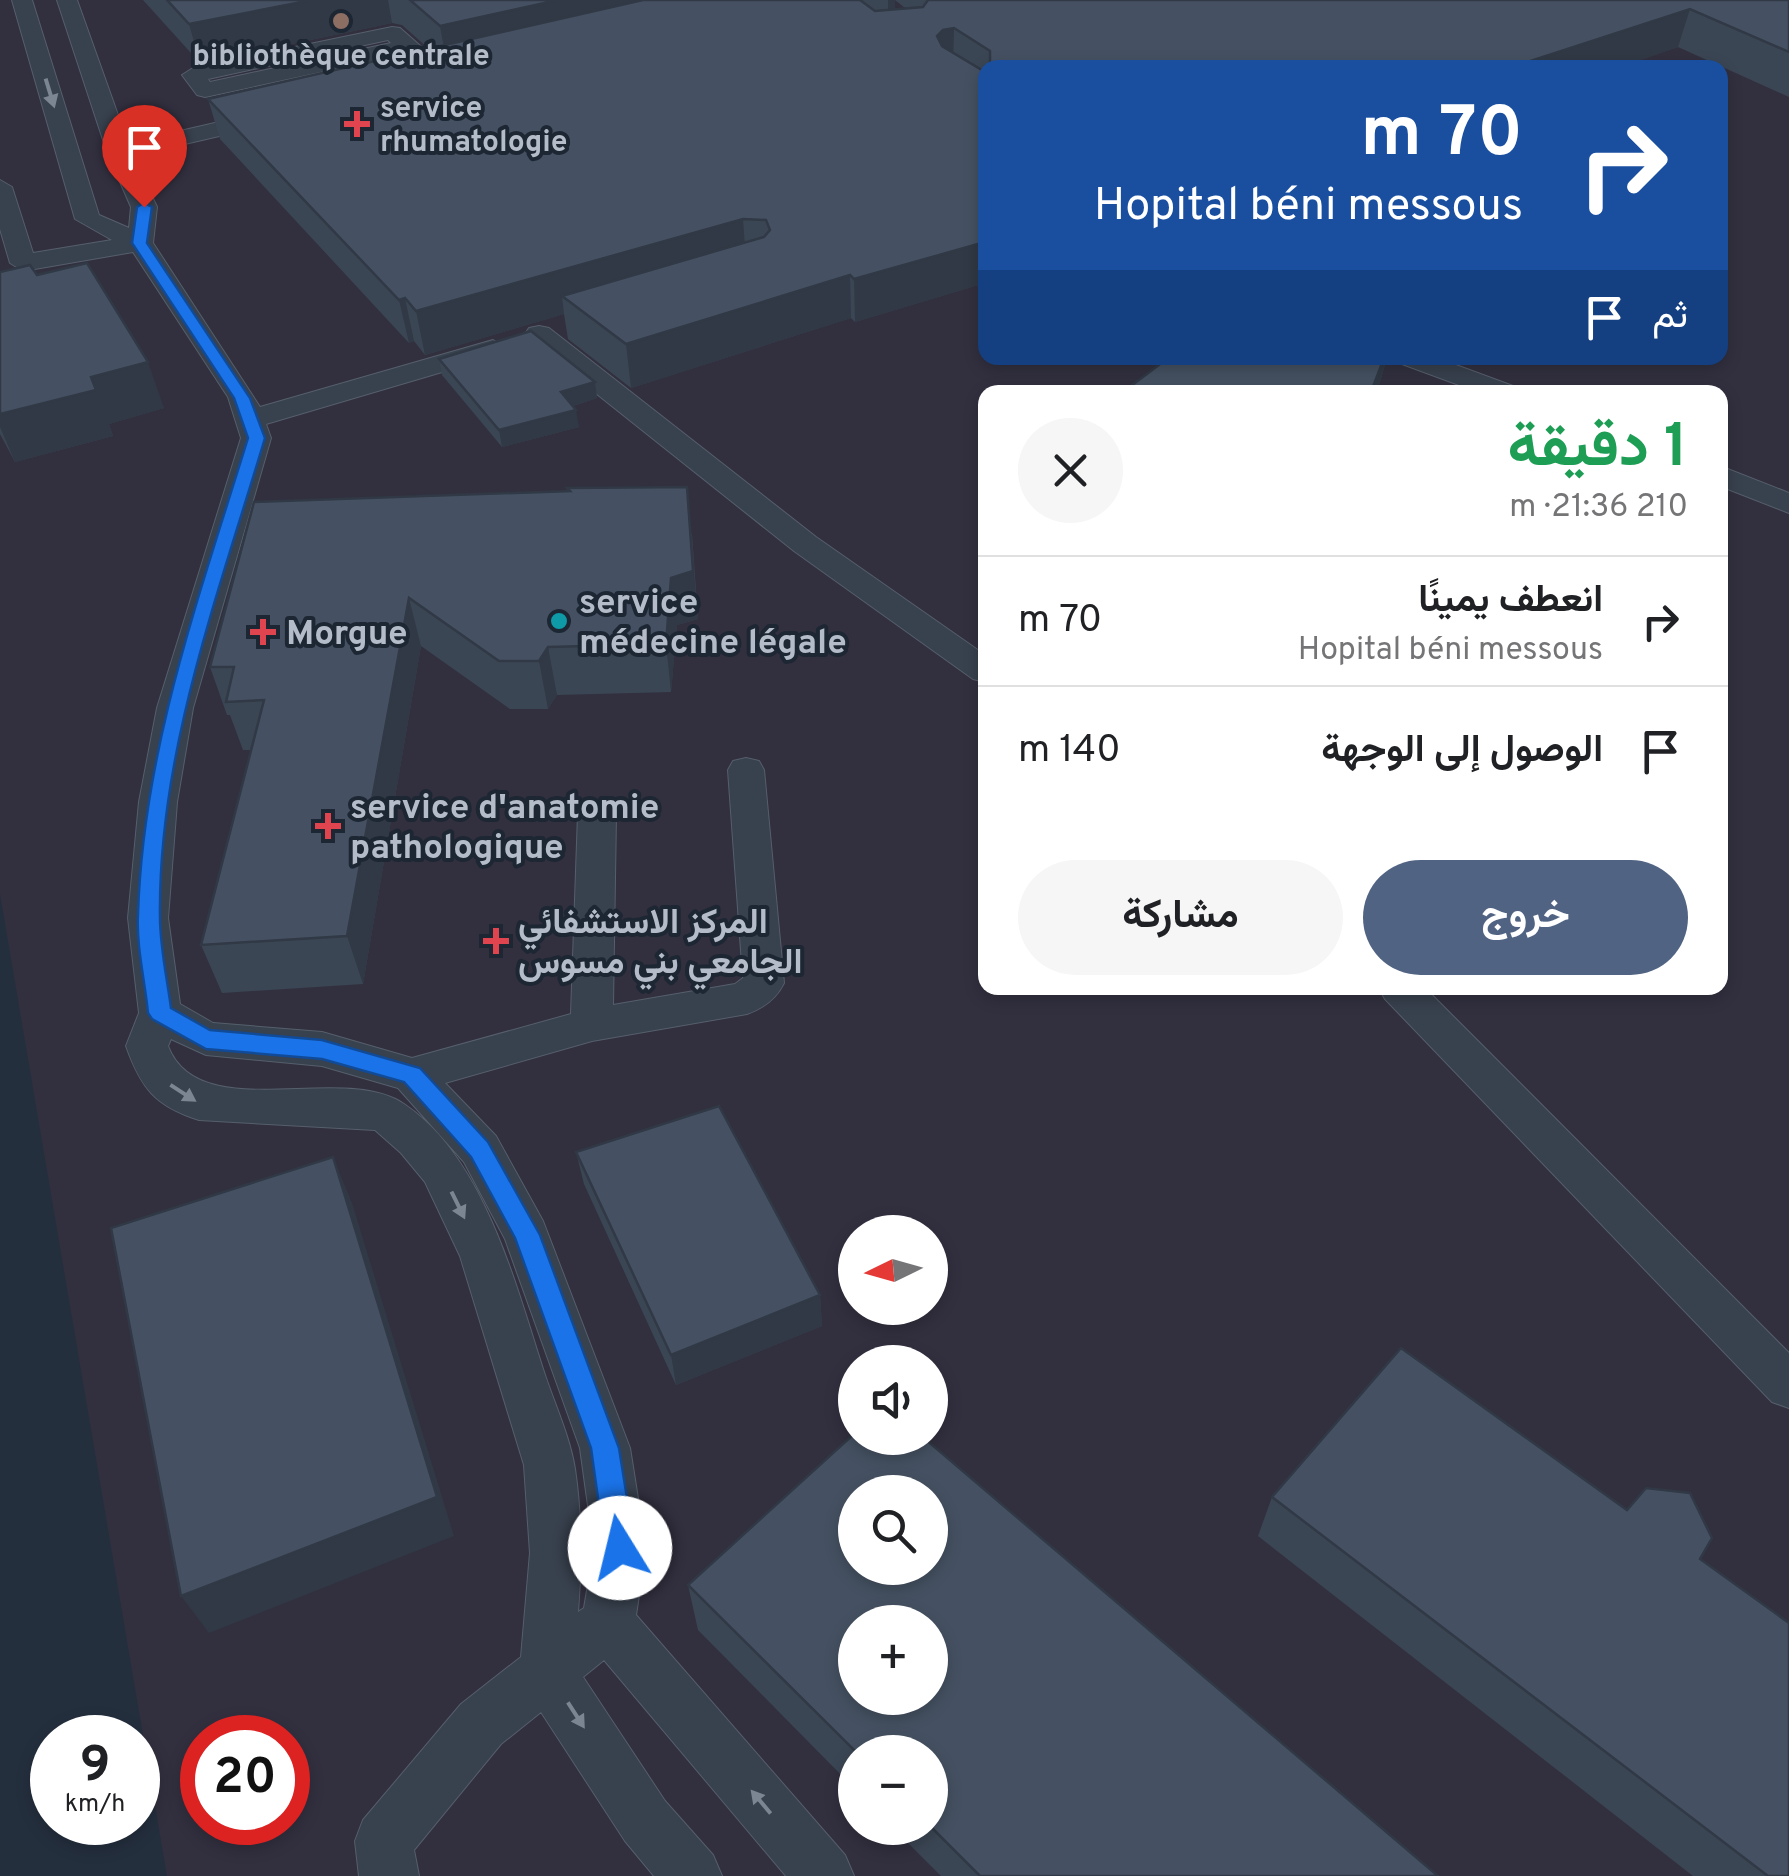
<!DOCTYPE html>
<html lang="ar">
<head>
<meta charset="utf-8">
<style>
	body { margin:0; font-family:Overpass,Vazirmatn,sans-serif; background:#f6f6f6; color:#202124; direction:rtl; height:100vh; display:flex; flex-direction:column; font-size:38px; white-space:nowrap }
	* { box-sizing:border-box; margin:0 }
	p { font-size:32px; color:#757577 }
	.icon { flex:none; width:55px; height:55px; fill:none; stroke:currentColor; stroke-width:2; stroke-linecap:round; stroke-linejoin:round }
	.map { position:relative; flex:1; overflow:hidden; direction:ltr }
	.details { position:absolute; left:978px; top:385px; width:750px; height:610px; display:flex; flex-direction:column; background:#fff; border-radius:20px; box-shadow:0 5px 15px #0003; direction:rtl }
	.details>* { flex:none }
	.banner { position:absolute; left:978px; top:60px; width:750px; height:305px; border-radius:20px; box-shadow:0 5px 15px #0003; direction:rtl; background:#1a4fa0; color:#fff; overflow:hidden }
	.needle { width:65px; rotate:265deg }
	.fabs { position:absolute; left:838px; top:1215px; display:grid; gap:20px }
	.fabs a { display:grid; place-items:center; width:110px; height:110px; border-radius:50%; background:#fff; box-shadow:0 5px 15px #0003; font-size:50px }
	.speed { position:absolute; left:30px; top:1715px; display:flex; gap:20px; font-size:50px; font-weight:700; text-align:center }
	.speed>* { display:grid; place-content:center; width:130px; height:130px; border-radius:50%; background:#fff; box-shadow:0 5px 15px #0003; line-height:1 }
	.speed small { font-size:25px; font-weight:400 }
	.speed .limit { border:15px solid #d22; background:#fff; color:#111 }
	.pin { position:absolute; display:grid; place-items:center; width:85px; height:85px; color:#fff; margin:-102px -42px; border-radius:50% 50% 50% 0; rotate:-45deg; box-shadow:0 0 10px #0007 }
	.pin .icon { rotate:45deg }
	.me { position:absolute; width:110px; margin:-55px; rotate:351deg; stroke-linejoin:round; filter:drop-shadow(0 0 8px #0008) }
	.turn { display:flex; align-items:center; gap:35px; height:210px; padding:0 40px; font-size:45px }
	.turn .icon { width:130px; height:130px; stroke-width:2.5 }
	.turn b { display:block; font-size:70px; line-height:85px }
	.then { display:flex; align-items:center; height:95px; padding:0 40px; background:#0003; gap:20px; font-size:38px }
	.round { display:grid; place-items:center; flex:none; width:105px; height:105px; border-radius:52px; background:#f6f6f6 }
	.head { display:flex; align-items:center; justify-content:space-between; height:170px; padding:0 40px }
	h1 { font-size:60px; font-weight:700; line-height:75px; color:#1e9e55 }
	.primary-button { display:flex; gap:20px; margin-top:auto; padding:20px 40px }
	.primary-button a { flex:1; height:115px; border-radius:60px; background:#506383; color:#fff; font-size:40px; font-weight:700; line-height:115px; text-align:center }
	.primary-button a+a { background:#f6f6f6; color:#202124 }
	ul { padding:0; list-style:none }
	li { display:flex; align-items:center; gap:30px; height:130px; padding:0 40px; border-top:2px solid #e0e0e0 }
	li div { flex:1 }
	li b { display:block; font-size:38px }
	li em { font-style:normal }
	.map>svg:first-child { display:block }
</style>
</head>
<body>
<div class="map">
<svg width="1789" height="1876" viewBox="0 0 1789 1876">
	<rect width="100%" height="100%" fill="#242f3e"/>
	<path fill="#32303f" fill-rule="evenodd" d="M0,0H1789V1876H167L0,894ZM985,68H1720V358H985ZM985,392H1720V988H985ZM855,1232H930V1308H855ZM855,1362H930V1438H855ZM855,1492H930V1568H855ZM855,1622H930V1698H855ZM202,1738H288V1822H202ZM855,1752H930V1828H855Z"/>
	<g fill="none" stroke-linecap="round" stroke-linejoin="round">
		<g stroke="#565f6c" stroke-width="2">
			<path id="service" d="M12,0H32L99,215L129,228L131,207L107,152L57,0H77L128,143L267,111L279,118L275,123L133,156L157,207L153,243L260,407L493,340L507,348L503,354L266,424L271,438L193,708L177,802L168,918L180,1004L213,1023L322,1032L412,1058L571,1014L578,814L584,805L597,801L610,805L616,814L613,1005L735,984L743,978L728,770L733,761L746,758L759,761L764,770L784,983C776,999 764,1008 747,1014L592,1041L445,1083L496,1136L543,1221L630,1448L646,1549L636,1615L845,1855L854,1876H786L604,1660L583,1677L665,1801L713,1855L722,1876H654L625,1841L541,1712L501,1744L414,1850L419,1876H359L355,1841L363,1820L461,1704L521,1657L530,1553L524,1465L460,1256L425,1182L401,1153L375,1130L199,1120C155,1106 141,1088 126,1046L139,1013L128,918L139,802L157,708L241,438L228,397L133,252L23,271L10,263L0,229V180L12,187L33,253L112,240L75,219ZM171,1039L206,1055L322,1066L398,1088L464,1162L505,1239L580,1448L594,1549L584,1608L578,1612C582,1564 582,1517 575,1469C570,1437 555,1405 545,1375C516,1287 485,1158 404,1104C343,1062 199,1127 168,1046Z
				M392,27L400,28L451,73L454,78L451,83H435L403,54L205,97L197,95L182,75L193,68ZM388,40L391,43L210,82L208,79Z
				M539,326L549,328L816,537L985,655V682L973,679L794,551L529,340L525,334L529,328Z
				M1398,358H1437L1513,386L1517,392H1478L1402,364Z
				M1720,466L1789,493V513L1720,486Z
				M1379,988H1425L1789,1353V1408L1772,1402L1385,999Z"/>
		</g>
		<use href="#service" fill="#38414e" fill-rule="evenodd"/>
	</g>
	<path fill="#3b4654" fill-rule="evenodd" d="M143,0H1789V97L1678,47L1617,68H985V283L855,322L851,318L631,388L568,339L564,314L425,355L414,341L409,343L220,139L208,99L429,49L402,25L392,23L200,63ZM895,0L905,8L895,9Z
		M0,272L37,275L164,408L109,424L113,436L15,462L0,434Z
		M1139,358H1387L1377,392H1123L1161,363Z
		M439,359L595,382L597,398L573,406L579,427L502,447L442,375Z
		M567,488L692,534L698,619L677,625L671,692L557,695L548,709H510L421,646L363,984L222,993L201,945L251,750H243L230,715H227L210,667L568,491Z
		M576,1152L820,1295L822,1326L676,1385L584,1184Z
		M1272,1497L1627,1510L1700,1559L1789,1876H1693L1258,1536Z
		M688,1585L1438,1876H941L893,1828H930V1752H855V1789L698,1630Z"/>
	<path fill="#303945" d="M312,0H388L392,23L200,63L189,24Z
		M558,0H715L447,65L440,26Z
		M888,0H895V28L888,29Z
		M1690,9L1678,47L1617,68H1520L1521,64Z
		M954,28L953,67L937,36L943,30Z
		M743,219L746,260L562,296L564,314L425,355L416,311Z
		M985,242V283L855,322L854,279Z
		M850,275L851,318L631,388L626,344Z
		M405,298L414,341L409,343L399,300Z
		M1384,358H1387L1377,392H1371Z
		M148,362L164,408L109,424L113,436L15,462L0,427V414L91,377Z
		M595,382L597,398L563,409L561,392Z
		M576,410L579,427L502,447L499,430Z
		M687,487L698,619L677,625L671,692L666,644L671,578Z
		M409,598L421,646L363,984L347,936Z
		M548,647L557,695L548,709L539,661Z
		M333,1157L352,1203L454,1536L209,1633L181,1596Z
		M820,1295L822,1326L676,1385L671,1355Z"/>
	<path fill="#455162" stroke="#303945" stroke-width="2.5" fill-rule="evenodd" d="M167,0H312L189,24Z
		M410,0H558L440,26Z
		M643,0H860L875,11L923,7L928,0H1789V52L1690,9L1521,64L1530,68H990V51L954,28L943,30L937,36L942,46L985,72V242L854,279L850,275L626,344L562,296L764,237L770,230L766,220L743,219L416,311L405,298L399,300L208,99Z
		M87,263L148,362L91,377L96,390L0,414V272L30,265L37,275Z
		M531,331L595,382L561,392L576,410L499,430L439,359Z
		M1168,358H1384L1371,392H1123Z
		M687,487L693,571L671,578L666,644L548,647L539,661H499L409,598L347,936L201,945L264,700L226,702L234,667H210L254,502L570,491L567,488Z
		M719,1106L820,1295L671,1355L576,1152Z
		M333,1157L437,1497L181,1596L111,1228Z
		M1401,1348L1627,1510L1646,1488L1690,1493L1712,1538L1700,1559L1789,1623V1876H1768L1272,1497Z
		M855,1433V1438H924L1438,1876H980L930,1826V1752H856L688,1585ZM855,1492H930V1568H855ZM855,1622H930V1698H855Z"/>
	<defs><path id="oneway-solid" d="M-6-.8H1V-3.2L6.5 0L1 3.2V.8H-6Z" transform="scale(2.5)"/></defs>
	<g fill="#7c8592">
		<use href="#oneway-solid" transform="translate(50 93) rotate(73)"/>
		<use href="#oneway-solid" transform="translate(183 1093) rotate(33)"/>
		<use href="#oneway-solid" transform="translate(458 1205) rotate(64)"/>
		<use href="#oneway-solid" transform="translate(576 1715) rotate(57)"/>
		<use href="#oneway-solid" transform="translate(761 1802) rotate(-130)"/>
	</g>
	<path fill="#1a73e8" stroke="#114b97" stroke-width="2.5" d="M144,203L152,207L147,243L250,398L265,438C219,593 158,752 160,917C160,947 167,978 171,1008L210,1030L322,1040L420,1068L488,1142L540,1235L619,1448L635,1548L631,1559L620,1563L610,1559L605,1548L591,1448L515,1238L471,1157L404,1082L322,1059L206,1049L152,1019L148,1013C145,981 136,946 138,914C143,748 200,594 248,438L234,398L132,243L137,207Z"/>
	<circle fill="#8d6e63" stroke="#1d2633" stroke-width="4" cx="341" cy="21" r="10"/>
	<g fill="#e0444e" stroke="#1d2633" stroke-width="4">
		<path d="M352 109h10v10h10v10h-10v10h-10v-10h-10v-10h10z"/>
		<path d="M258 617h10v10h10v10h-10v10h-10v-10h-10v-10h10z"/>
		<path d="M323 811h10v10h10v10h-10v10h-10v-10h-10v-10h10z"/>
		<path d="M491 926h10v10h10v10h-10v10h-10v-10h-10v-10h10z"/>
	</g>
	<circle fill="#0f9aa8" stroke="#1d2633" stroke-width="4" cx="559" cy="621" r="10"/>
	<g text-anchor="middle" stroke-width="8" stroke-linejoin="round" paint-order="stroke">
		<g font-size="30" font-weight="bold" fill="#b4bcc9" stroke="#1d2633">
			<text x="341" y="65">bibliothèque centrale</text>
			<text x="380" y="117" text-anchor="start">service<tspan x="380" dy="34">rhumatologie</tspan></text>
		</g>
		<g font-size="35" font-weight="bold" fill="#b4bcc9" stroke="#1d2633" text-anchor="start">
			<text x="579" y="613">service<tspan x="579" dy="40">médecine légale</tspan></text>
			<text x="286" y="644">Morgue</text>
			<text x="350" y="818">service d'anatomie<tspan x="350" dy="40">pathologique</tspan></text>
			<text x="518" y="933">المركز الاستشفائي<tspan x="518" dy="40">الجامعي بني مسوس</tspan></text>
		</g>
	</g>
</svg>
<div class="fabs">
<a><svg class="needle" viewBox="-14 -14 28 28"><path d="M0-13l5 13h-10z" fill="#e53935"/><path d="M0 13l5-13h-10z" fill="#757577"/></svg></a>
<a><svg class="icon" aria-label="sound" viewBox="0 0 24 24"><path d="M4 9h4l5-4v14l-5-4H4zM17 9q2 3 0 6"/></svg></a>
<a><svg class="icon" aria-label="search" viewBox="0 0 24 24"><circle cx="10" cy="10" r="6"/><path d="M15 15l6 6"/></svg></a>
<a>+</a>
<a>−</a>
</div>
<div class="speed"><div>9<small>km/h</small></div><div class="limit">20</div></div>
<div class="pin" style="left:144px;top:207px;background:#d93025"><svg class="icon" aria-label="arrive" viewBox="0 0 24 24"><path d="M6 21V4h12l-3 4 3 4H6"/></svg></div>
<svg class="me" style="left:620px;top:1548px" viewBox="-20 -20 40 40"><circle r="19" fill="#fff"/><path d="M0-13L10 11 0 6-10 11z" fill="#1a73e8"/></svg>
<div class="banner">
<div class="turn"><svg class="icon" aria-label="right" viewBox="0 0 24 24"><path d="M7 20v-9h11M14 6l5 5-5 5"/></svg><div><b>70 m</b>Hopital béni messous</div></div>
<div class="then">ثم<svg class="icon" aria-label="arrive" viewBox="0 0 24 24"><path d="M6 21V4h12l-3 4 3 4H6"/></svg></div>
</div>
<section class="details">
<div class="head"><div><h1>1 دقيقة</h1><p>210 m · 21:36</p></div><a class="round"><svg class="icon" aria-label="close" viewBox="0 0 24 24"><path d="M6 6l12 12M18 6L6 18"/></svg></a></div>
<ul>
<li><svg class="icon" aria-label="right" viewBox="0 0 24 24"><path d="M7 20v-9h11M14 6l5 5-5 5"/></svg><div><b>انعطف يمينًا</b><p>Hopital béni messous</p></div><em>70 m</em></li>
<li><svg class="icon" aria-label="arrive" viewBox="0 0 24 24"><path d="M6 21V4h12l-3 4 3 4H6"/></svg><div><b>الوصول إلى الوجهة</b></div><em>140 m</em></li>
</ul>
<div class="primary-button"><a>خروج</a><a>مشاركة</a></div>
</section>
</div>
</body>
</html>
